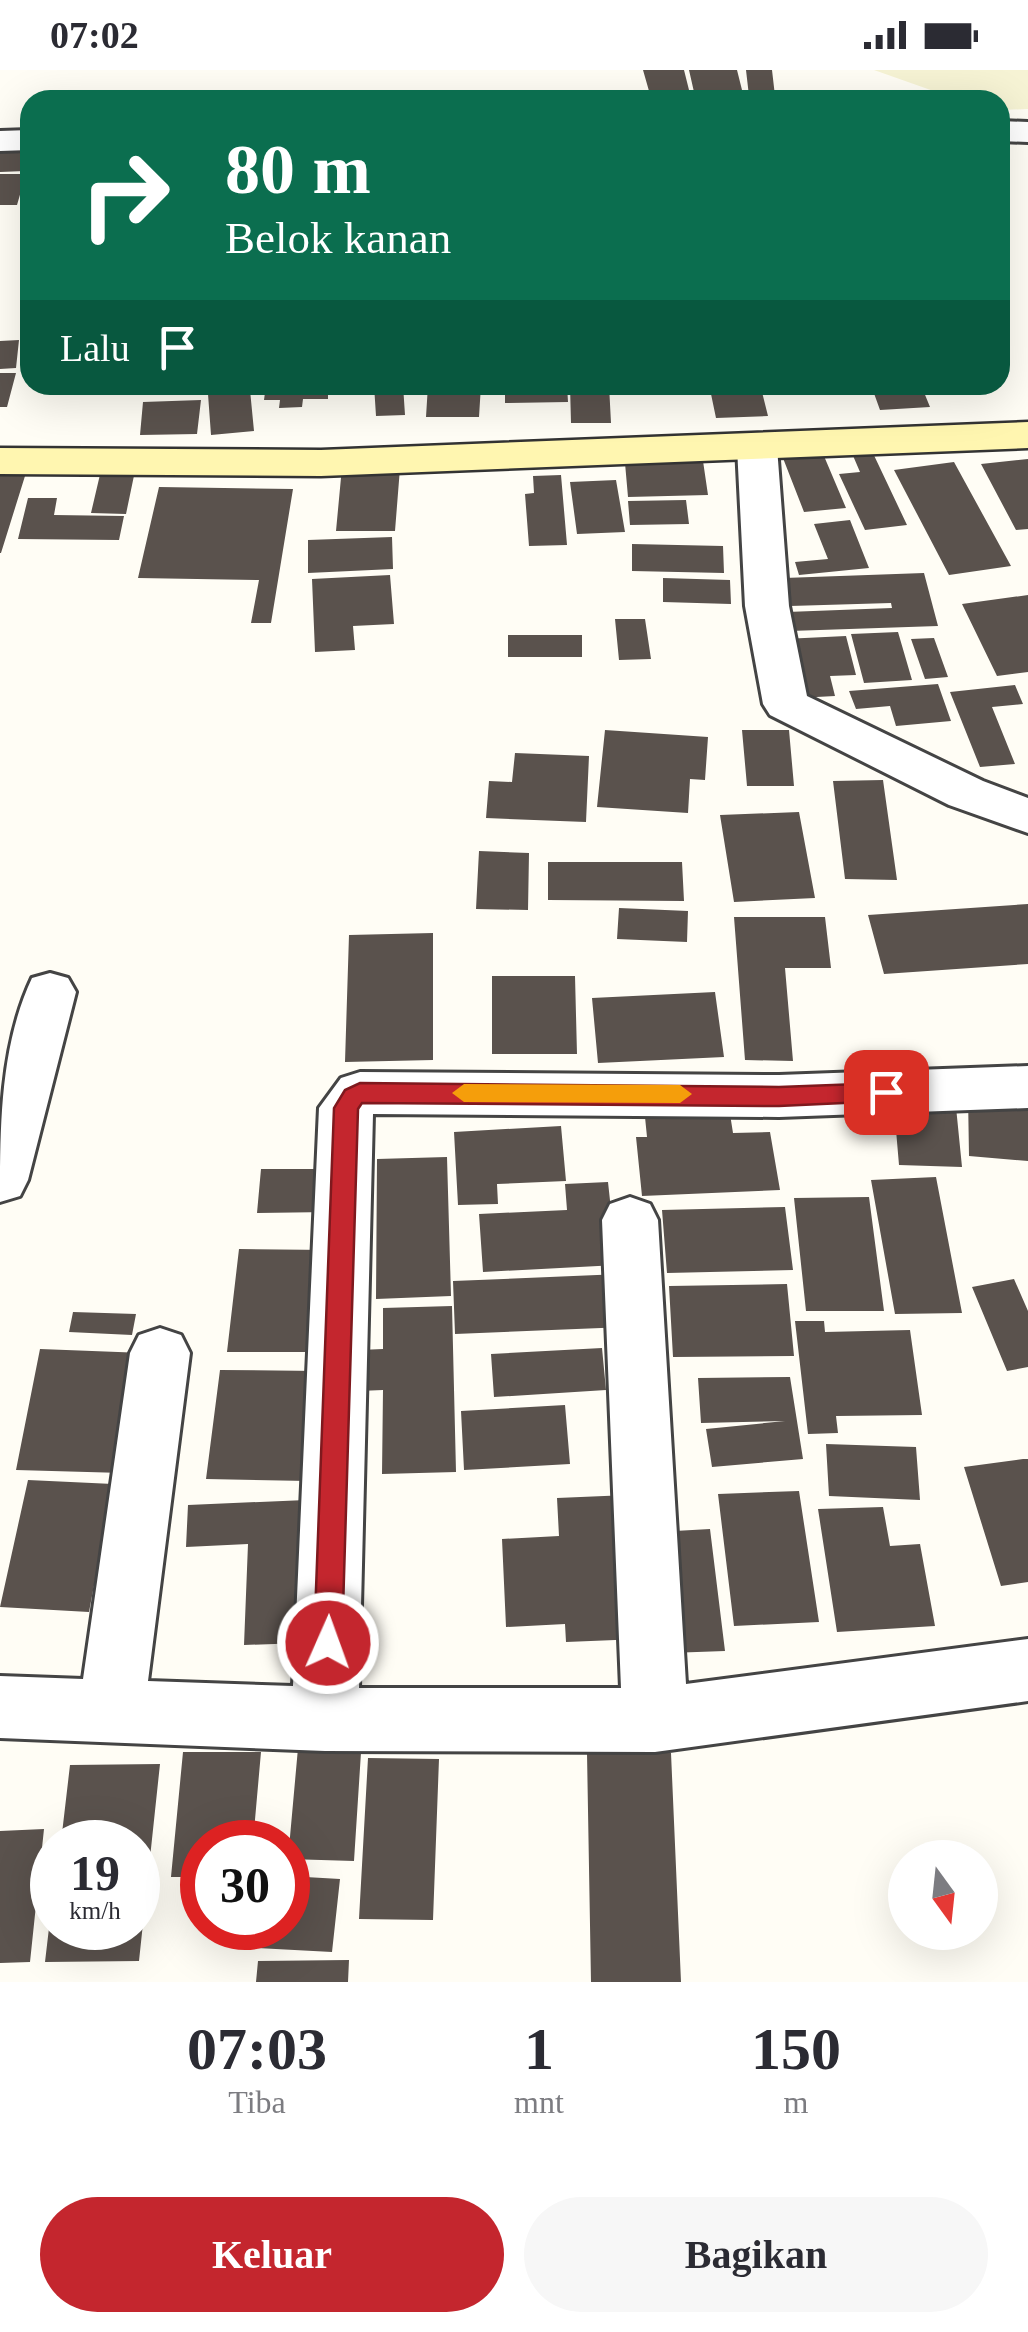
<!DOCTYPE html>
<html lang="id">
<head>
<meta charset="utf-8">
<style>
	body { margin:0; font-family:"Times New Roman",serif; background:#f7f7f7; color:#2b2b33; height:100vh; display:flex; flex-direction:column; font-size:38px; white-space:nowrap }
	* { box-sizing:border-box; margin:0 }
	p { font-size:32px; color:#7c7c81 }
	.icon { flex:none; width:55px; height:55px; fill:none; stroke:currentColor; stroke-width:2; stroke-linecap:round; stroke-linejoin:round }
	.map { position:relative; height:1912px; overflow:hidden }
	.sheet { display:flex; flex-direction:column; background:#fff; flex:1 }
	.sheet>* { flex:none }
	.banner { position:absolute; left:20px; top:20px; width:990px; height:305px; border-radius:30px; box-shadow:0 10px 40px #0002; background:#0b6e4f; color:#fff; overflow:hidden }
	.needle { width:65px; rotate:165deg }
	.tools { position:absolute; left:888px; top:1770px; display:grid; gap:20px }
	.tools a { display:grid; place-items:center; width:110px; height:110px; border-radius:50%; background:#fff; box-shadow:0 10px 40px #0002; font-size:50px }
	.speed { position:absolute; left:30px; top:1750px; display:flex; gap:20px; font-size:50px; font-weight:700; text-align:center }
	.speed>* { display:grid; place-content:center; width:130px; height:130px; border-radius:50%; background:#fff; box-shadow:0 10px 40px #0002; line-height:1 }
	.speed small { font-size:25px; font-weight:400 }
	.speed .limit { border:15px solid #d22; background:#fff; color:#111 }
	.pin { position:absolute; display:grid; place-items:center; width:85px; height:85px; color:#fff; margin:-42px; border-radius:20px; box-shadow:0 5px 15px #0006 }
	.me { position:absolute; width:110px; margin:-55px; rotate:2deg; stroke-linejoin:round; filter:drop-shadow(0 0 8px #0008) }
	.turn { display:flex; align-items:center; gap:35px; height:210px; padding:0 40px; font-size:45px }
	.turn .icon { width:130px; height:130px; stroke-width:2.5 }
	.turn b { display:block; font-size:70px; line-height:85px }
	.then { display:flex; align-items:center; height:95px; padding:0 40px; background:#0003; gap:20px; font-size:38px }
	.eta { display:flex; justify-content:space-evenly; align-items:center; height:170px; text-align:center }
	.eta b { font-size:60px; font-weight:700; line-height:70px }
	.action { display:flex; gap:20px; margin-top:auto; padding:20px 40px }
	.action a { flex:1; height:115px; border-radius:60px; background:#c4262e; color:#fff; font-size:40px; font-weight:700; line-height:115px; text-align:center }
	.action a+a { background:#f7f7f7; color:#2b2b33 }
	.status { display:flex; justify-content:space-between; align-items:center; height:70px; padding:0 50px; background:#fff; direction:ltr }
	.status svg { height:28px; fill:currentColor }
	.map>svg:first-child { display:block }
</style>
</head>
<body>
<div class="status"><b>07:02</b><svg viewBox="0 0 49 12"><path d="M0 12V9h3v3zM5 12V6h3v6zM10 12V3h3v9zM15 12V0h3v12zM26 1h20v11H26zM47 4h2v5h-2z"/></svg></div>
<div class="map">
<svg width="1028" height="1912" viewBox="0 0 1028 1912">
	<rect width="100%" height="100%" fill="#fffdf5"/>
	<path fill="#f6f3d4" d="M874,0H1028V39L1000,40V30H959Z"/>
	<path fill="#5a524d" d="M643,0H684L689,20L649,21Z
		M689,0H737L742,20L694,22Z
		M746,0H772L775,26H749Z
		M29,80L25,101L0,102V81Z
		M0,104H26L17,135H0Z
		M19,270L16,298L0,299V271Z
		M0,303H16L7,337H0Z
		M266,315H328V329H303L302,337L279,338L280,330H264Z
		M374,315H403L405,345L376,346Z
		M428,315H481L479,347H426Z
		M505,315H567L568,332L505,333Z
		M570,315H609L611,353H571Z
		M776,315H845V318L779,322Z
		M871,315H921L930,337L880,340Z
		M250,320L254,361L211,365L208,324Z
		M762,322L768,346L716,348L711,324Z
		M201,330L197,364L140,365L143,332Z
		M821,379L846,438L804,442L781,383Z
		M871,379L907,455L865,460L839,404L860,402L851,381Z
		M1028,389V459L1016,460L981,394Z
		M703,391L708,425L628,427L625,393Z
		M954,392L1011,496L949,505L894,400Z
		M102,396H136L126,444L91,443Z
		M342,397L400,398L395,461H336Z
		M561,405L567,475L529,476L525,424L534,423L533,406Z
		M0,406H25L1,483H0Z
		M616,410L625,462L577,464L570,412Z
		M159,417L293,419L271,553H251L259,510L138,508Z
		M28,428H57L54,445L124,446L119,470L18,469Z
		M686,430L689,454L630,455L628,431Z
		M850,450L869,498L799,505L795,492L828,489L814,454Z
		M392,467L393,499L308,503V470Z
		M632,474L723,476L724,503L632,501Z
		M924,503L938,556L790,561L787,542L892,538L891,533L790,536L784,508Z
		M390,505L394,554L353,556L355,580L315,582L312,509Z
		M663,508L730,510L731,534L663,532Z
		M1028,525V602L997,606L962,534Z
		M615,549H645L651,589L619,590Z
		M898,562L912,610L864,613L851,564Z
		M508,565H582V587H508Z
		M846,566L856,605L830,606L835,626L798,628L784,569Z
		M934,568L948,607L925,609L911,569Z
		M938,614L951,651L896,656L890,636L856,639L849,621Z
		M1015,615L1023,634L992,637L1015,694L980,697L950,622Z
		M605,660L708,667L705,710L690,709L688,743L597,737Z
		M742,660H789L794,716H747Z
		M515,683L589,686L586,752L486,748L489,711L512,712Z
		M883,710L897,810L845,809L833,711Z
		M799,742L815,828L734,832L720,745Z
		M479,781L529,783L528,840L476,839Z
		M548,792H682L684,831L548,830Z
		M1028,834V894L884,904L868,845Z
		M619,838L688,841L687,872L617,869Z
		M734,847H825L831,898H785L793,991L745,990Z
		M433,863V990L345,992L349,865Z
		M492,906H575L577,984H492Z
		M715,922L724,987L598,993L592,928Z
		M893,1025L955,1027L962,1097L899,1095Z
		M968,1025L1028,1030V1091L969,1086Z
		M730,1044L733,1063L770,1062L780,1120L642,1126L636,1067H647L645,1047Z
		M561,1056L566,1111L497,1114L498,1134L458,1135L454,1062Z
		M447,1087L451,1226L376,1229L377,1089Z
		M261,1099H332L329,1142L257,1143Z
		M936,1107L962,1243L895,1244L871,1110Z
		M608,1112L617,1195L483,1202L479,1144L567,1140L565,1114Z
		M869,1127L884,1241H806L794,1128Z
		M785,1137L793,1200L667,1203L662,1140Z
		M239,1179L328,1180L320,1282H227Z
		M621,1204L626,1257L455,1264L453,1211Z
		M1014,1209L1028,1241V1297L1007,1301L972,1217Z
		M787,1214L794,1286L673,1287L669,1216Z
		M452,1236L456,1402L382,1404L383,1320L359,1321L360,1280L383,1279V1238Z
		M73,1242L136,1244L132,1265L69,1262Z
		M795,1251H824L825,1262L910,1260L922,1345L836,1346L838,1363L808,1364Z
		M602,1278L606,1320L494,1327L491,1284Z
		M40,1279L144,1283L123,1403L16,1400Z
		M220,1300L318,1301L308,1411L206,1409Z
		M790,1307L803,1389L712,1397L706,1359L785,1351L701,1353L698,1308Z
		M565,1335L570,1394L464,1400L461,1341Z
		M826,1374L916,1377L920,1430L829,1426Z
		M1023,1389H1028V1512L1001,1516L964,1397Z
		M28,1410L113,1414L89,1542L0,1537Z
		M799,1421L819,1552L734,1556L718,1424Z
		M628,1425L640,1569L566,1572L565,1554L506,1557L502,1469L559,1466L557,1428Z
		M306,1430L302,1573L244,1575L248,1474L186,1477L188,1435Z
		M883,1437L890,1476L920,1474L935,1556L837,1562L818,1439Z
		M710,1459L725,1581L669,1583L657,1462Z
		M299,1667H362L354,1791L288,1789Z
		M183,1682H261L253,1772H202V1807H171Z
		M587,1683H671L681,1912H591Z
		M368,1688L439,1689L433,1850L359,1849Z
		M160,1694L139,1891L45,1892L49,1858H138V1772H61L70,1695Z
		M44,1759L30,1892L0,1893V1761Z
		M288,1806L340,1809L332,1882L257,1878L260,1858H288Z
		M349,1890L348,1912H256L258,1891Z"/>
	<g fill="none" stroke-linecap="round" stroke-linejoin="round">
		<g stroke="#444" stroke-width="6">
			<path id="street" d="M1000,51L1028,52V72L1000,71Z
				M30,60V80L0,81V61Z
				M757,365L771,368L777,377L789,536L807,626L983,711L1028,728V763L949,735L770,645L763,634L745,536L737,377L743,368Z
				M50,903L68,908L76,922L28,1110L20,1126L0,1132C0,1057 0,976 32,908Z
				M1028,996V1038L779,1047L373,1044L359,1618H621L602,1150L610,1134L630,1127L650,1134L658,1150L686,1614L1028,1569V1631L655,1682L325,1681L0,1668V1606L83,1609L130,1283L139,1265L160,1258L181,1265L190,1283L148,1611L293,1616L319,1038L341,1008L360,1002L779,1005Z"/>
		</g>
		<g stroke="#333" stroke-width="5">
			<path id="secondary" d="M1028,352V378L321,406L0,404V378L321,380Z"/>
		</g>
		<use href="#street" fill="#fff" fill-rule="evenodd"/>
		<use href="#secondary" fill="#fff6b0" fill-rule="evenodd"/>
	</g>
	<path fill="#c4262e" stroke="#7f191e" stroke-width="2.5" d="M360,1013L779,1017L886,1013L898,1022L886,1031L779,1036L362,1033L358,1039L342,1573L338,1582L328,1586L318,1582L314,1573L334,1038L345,1020Z"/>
	<path fill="#f59e0b" d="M464,1014L680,1015L692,1024L680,1033L464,1032L452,1023Z"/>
</svg>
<div class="tools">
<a><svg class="needle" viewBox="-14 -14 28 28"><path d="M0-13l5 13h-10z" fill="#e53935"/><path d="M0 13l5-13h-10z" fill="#7c7c81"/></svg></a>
</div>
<div class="speed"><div>19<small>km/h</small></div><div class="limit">30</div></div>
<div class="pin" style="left:886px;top:1022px;background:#d93025"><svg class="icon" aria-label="arrive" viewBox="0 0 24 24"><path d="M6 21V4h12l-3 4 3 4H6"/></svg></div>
<svg class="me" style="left:328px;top:1573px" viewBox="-20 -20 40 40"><circle r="17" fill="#c4262e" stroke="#fff" stroke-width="3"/><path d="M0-11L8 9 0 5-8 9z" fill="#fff"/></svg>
<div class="banner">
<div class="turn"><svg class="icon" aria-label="right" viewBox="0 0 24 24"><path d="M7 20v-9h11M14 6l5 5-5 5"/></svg><div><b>80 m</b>Belok kanan</div></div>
<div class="then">Lalu<svg class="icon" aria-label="arrive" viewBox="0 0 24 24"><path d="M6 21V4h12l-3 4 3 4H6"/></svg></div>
</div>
</div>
<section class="sheet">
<div class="eta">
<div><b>07:03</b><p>Tiba</p></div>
<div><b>1</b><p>mnt</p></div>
<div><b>150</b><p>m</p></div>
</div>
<div class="action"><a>Keluar</a><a>Bagikan</a></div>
</section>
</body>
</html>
